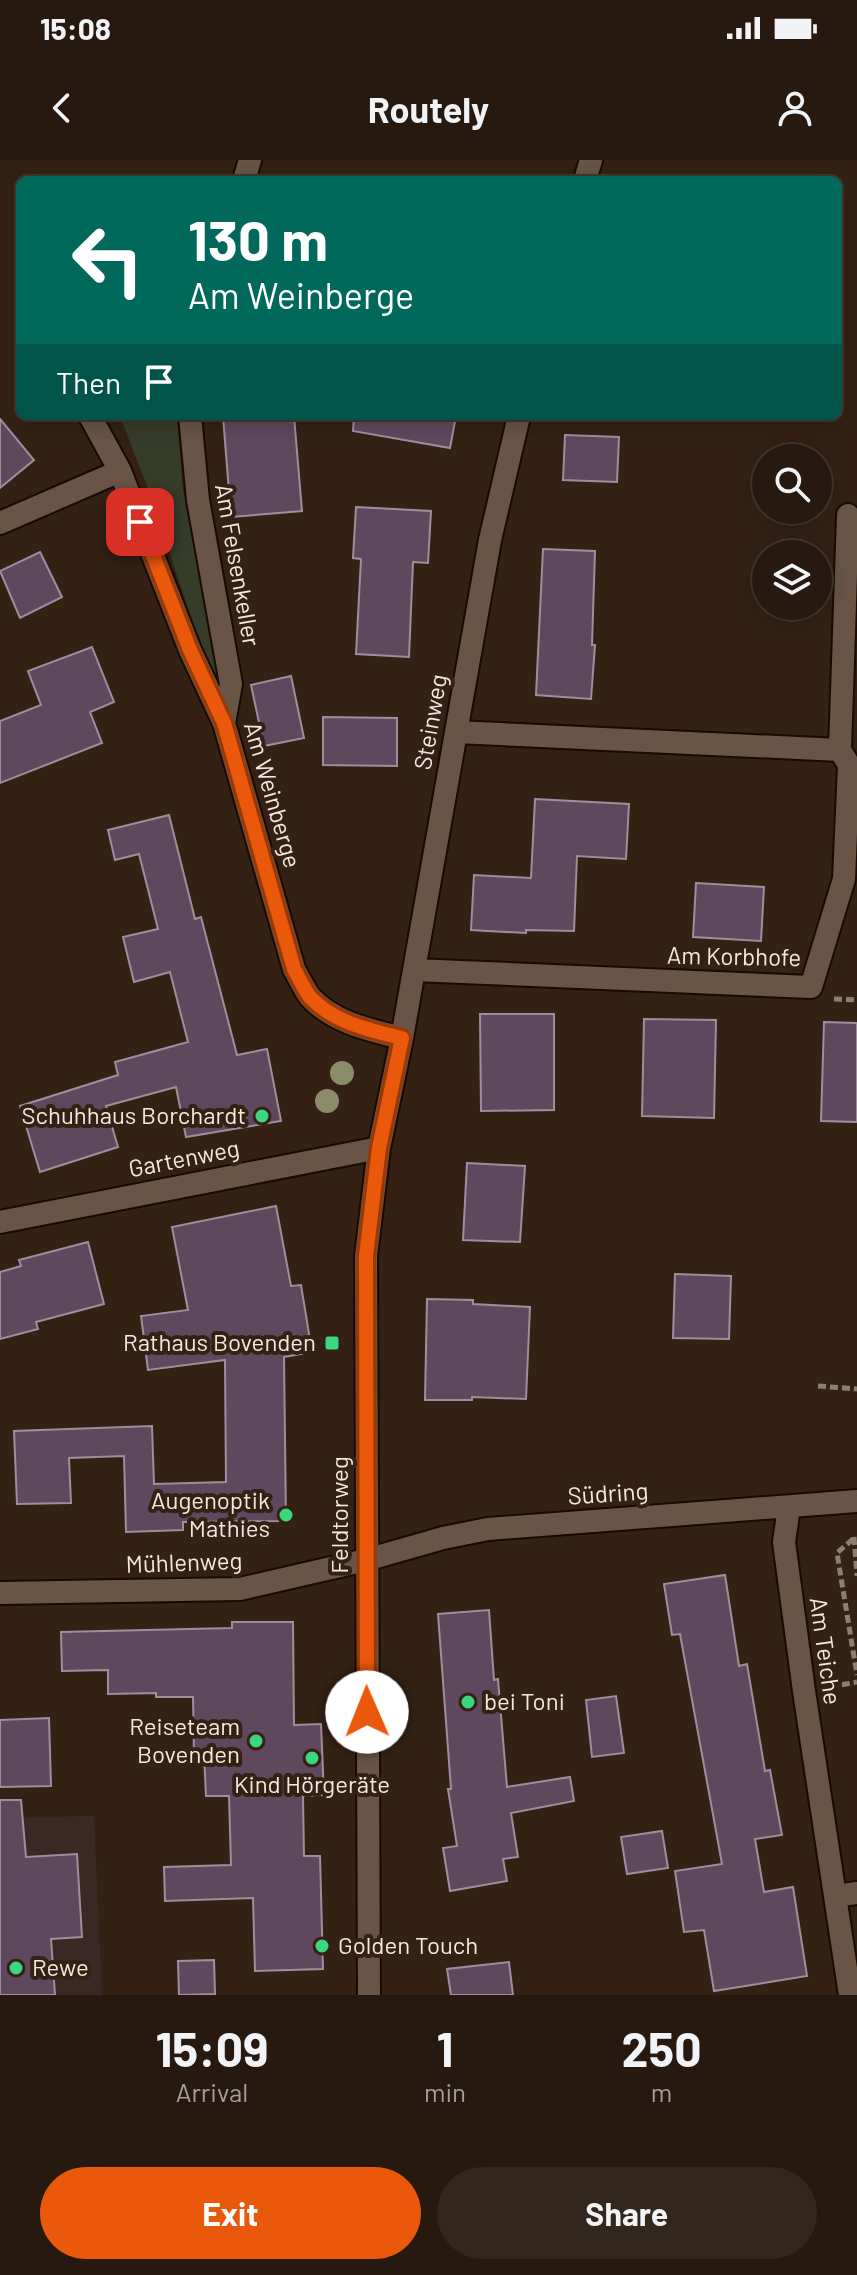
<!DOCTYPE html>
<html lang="en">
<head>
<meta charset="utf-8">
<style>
	body { margin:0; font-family:Barlow,sans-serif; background:#33261d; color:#f1f3f6; height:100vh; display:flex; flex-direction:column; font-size:30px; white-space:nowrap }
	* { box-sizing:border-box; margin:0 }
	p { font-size:26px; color:#a4a09e }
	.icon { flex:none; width:44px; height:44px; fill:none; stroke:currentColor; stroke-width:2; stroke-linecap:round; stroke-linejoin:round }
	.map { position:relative; height:1835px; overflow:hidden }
	.sheet { display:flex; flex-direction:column; background:#27190f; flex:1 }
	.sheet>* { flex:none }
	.top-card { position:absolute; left:16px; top:16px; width:826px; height:244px; border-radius:12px; box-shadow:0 4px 20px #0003,0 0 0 2px #43382f; background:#00695c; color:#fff; overflow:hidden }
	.tools { position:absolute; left:752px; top:284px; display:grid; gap:16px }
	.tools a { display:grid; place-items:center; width:80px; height:80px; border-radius:50%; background:#27190f; box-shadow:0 4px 20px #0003,0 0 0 2px #43382f; font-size:40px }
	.pin { position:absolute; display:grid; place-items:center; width:68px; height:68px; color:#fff; margin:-34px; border-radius:16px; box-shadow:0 4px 12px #0006 }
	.me { position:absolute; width:88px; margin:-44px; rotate:359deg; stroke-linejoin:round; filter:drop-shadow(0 0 6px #0008) }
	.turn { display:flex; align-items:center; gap:28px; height:168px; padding:0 40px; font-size:36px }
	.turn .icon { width:104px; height:104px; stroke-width:2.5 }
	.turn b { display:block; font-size:56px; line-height:68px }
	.then { display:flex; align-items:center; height:76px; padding:0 40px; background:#0003; gap:16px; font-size:30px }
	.eta { display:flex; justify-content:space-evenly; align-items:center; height:136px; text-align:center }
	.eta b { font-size:48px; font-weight:700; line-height:56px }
	.cta { display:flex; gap:16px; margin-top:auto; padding:16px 40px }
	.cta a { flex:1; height:92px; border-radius:48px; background:#ea580c; color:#fff; font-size:32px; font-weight:700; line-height:92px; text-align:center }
	.cta a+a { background:#33261d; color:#f1f3f6 }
	.status { display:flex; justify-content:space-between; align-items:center; height:56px; padding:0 40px; background:#27190f; direction:ltr }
	.status svg { height:22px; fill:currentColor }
	header { display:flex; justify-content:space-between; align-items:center; height:104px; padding:0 40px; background:#27190f; font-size:36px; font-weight:700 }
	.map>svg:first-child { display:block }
</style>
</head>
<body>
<div class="status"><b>15:08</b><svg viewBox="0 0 49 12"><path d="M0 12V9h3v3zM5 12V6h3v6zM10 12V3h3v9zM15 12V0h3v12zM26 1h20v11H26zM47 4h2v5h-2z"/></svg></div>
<header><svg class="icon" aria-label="back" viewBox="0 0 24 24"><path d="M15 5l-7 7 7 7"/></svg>Routely<svg class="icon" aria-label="person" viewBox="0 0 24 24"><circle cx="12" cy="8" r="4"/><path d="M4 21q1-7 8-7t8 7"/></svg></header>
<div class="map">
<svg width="857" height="1835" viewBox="0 0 857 1835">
	<rect width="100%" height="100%" fill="#342114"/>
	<path fill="#3b2824" d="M94,1656L102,1835H0V1658Z"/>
	<path fill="#353c28" d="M120,256H177L183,330L219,519L205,499L150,334Z"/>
	<path fill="#5f475d" stroke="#a18c9e" stroke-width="2" d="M223,256H294L302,351L231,357Z
		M354,256H456L450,288L353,271Z
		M0,259L34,300L0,328Z
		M565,275L619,277L617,322L563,320Z
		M356,347L431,351L428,403L413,402L409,497L356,494L361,399L353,398Z
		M543,389L595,391L592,485H595L591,539L536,535Z
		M40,392L62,437L20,458L0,411Z
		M92,487L114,542L90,552L102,583L0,623V561L41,545L28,511Z
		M291,516L304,578L264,586L251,525Z
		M323,557L397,558V606L323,605Z
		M535,639L629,644L626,699L577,696L574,771L526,770V773L471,770L474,715L531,718Z
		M169,655L195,759L201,757L237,895L267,889L281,961L186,977L176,927L106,946L118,987L40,1012L20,946L118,915L115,902L188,882L170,812L134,822L123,777L158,769L139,694L115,700L108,670Z
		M696,723L764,727L761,781L693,777Z
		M480,854H554V950L481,951Z
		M644,859L716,860L714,958L642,956Z
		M824,862L857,863V962L821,961Z
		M467,1003L525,1006L520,1082L463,1080Z
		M276,1046L291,1126L301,1125L312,1192L284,1197L286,1361L183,1362V1370L126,1372L124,1296L69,1298L71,1343L17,1344L14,1271L152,1266L154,1324L226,1322L225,1200L148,1210L141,1156L188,1150L172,1067Z
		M88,1082L104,1144L36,1162L38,1169L0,1179V1112L21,1106L19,1100Z
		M675,1114L731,1116L729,1179L673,1178Z
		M427,1139L473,1140V1144L530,1147L526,1239L472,1237V1240H425Z
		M725,1415L739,1506L747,1504L765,1611L770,1610L782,1675L755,1679L764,1732L793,1727L807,1816L714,1831L704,1770L684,1772L675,1711L722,1704L680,1474L672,1475L664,1424Z
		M489,1450L494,1520L498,1519L507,1627L570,1617L574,1641L511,1653L518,1697L503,1699L507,1721L450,1731L443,1688L457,1686L448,1629H451L438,1454Z
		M232,1462H293L294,1565L321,1564L324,1635L303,1636L304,1696H320L323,1809L255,1811L253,1738L165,1741L164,1707L231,1705L229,1636H206L204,1595H194L193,1537H156V1533L108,1534V1510L62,1511L61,1472L232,1468Z
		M616,1536L624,1593L592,1597L586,1540Z
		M49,1558L51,1626L0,1627V1560Z
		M0,1640H21L26,1697L77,1694L82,1777L51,1779L55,1835H0Z
		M662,1671L668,1708L627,1714L621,1677Z
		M214,1800L215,1834L179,1835L178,1801Z
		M509,1802L513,1835H451L447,1809Z"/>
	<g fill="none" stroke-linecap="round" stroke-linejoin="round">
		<g stroke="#1b0a01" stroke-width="26">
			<path id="minor" d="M244,20L250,0
				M585,20L591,0
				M90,256L120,311
				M190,256L198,340L231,524L224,563
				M0,363L120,311L190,490L224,563L294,809C299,818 304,829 310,837C334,863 370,870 402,878
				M840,590L848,355
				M414,810L811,827L844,719L849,605L840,590L456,572
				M0,1062L379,988
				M789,1347L784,1382L804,1531L850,1835
				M0,1433L240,1429L366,1400L443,1378L488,1369L857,1341
				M836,1736L857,1733
				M369,1835L366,1096L379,988L402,878L490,380L519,256"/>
		</g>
		<path stroke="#8e7e72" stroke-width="5" stroke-dasharray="8 4" stroke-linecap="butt" d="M834,839L857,840
			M818,1226L857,1229
			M854,1377L857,1416
			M853,1379L837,1393L857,1515
			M830,1527L857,1522"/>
		<use href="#minor" stroke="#695446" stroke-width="22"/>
	</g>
	<g fill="#898c67">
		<circle cx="342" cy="913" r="12"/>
		<circle cx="327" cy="941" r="12"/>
	</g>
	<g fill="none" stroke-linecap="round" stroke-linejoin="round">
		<g stroke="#983908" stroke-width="20">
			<path id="route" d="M140,362L190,490L224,563L294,809C299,818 304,829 310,837C334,863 370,870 402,878L379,988L366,1096L367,1552"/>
		</g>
		<use href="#route" stroke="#ea580c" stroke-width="14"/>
	</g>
	<g fill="#3ad77f" stroke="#342114" stroke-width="3">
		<circle cx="262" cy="956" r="8"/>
		<rect x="324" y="1175" width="16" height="16" rx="4"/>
		<circle cx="286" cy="1355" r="8"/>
		<circle cx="468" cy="1542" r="8"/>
		<circle cx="256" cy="1581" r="8"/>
		<circle cx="312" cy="1598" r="8"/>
		<circle cx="322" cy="1786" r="8"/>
		<circle cx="16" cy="1808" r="8"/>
	</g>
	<g text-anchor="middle" stroke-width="8" stroke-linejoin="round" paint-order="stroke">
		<g font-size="24" fill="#f5e8df" stroke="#342114">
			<text transform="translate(237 405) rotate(80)" y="8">Am Felsenkeller</text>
			<text transform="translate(431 562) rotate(-80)" y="8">Steinweg</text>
			<text transform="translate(272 635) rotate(74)" y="8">Am Weinberge</text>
			<text transform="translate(734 797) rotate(1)" y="8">Am Korbhofe</text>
			<text transform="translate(184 999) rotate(-11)" y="8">Gartenweg</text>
			<text transform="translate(608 1334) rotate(-4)" y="8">Südring</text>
			<text transform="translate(340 1355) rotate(-90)" y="8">Feldtorweg</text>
			<text transform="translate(184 1403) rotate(-2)" y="8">Mühlenweg</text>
			<text transform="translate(825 1491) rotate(82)" y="8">Am Teiche</text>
		</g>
		<g font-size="24" fill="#f5e8df" stroke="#342114" text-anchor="end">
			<text x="246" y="964">Schuhhaus Borchardt</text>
			<text x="316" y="1191">Rathaus Bovenden</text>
			<text x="270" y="1349">Augenoptik<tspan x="270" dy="28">Mathies</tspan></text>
			<text x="484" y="1550" text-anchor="start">bei Toni</text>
			<text x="240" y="1575">Reiseteam<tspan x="240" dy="28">Bovenden</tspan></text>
			<text x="312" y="1633" text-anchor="middle">Kind Hörgeräte</text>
			<text x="338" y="1794" text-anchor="start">Golden Touch</text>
			<text x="32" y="1816" text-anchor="start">Rewe</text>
		</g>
	</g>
</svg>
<div class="tools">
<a><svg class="icon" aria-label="search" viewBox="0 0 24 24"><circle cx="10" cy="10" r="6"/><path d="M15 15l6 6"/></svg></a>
<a><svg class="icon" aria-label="layers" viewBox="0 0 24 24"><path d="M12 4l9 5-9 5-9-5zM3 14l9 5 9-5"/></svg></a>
</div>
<div class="pin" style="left:140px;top:362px;background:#d93025"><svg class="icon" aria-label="arrive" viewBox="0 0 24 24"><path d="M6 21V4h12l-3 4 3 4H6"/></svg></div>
<svg class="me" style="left:367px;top:1552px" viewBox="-20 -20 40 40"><circle r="19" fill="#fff"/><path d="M0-13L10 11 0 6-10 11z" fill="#ea580c"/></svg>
<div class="top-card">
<div class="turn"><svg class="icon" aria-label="left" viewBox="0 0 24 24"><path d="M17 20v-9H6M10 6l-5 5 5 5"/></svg><div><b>130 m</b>Am Weinberge</div></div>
<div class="then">Then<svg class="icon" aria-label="arrive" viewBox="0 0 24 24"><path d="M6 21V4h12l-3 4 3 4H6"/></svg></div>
</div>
</div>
<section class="sheet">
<div class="eta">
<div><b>15:09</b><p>Arrival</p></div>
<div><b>1</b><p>min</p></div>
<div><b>250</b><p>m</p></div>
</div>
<div class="cta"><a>Exit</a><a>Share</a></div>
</section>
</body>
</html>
